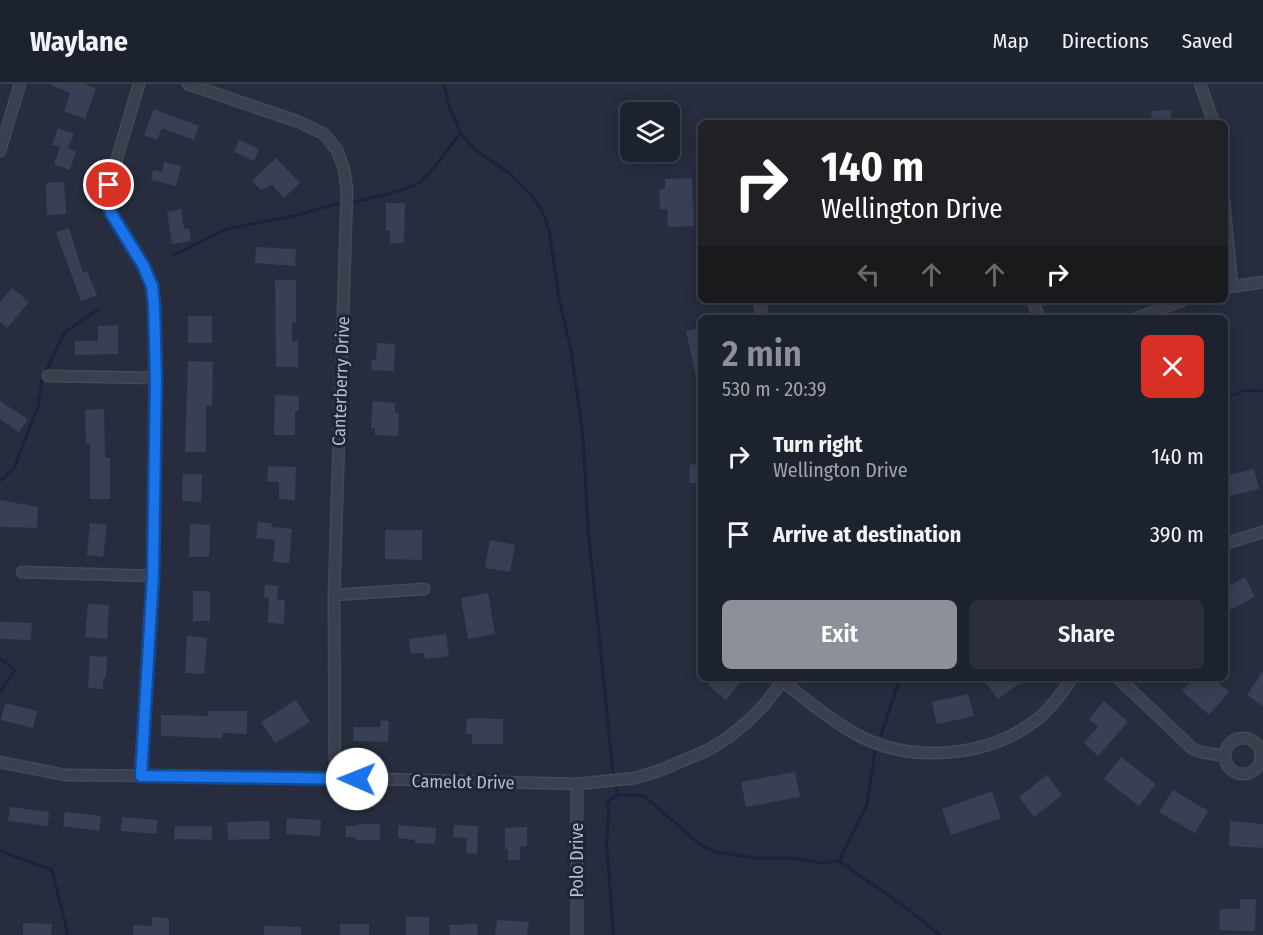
<!DOCTYPE html>
<html lang="en">
<head>
<meta charset="utf-8">
<style>
	body { margin:0; font-family:"Fira Sans Condensed",sans-serif; background:#2a2f3b; color:#f1f3f6; height:100vh; display:flex; flex-direction:column; font-size:22px; white-space:nowrap }
	* { box-sizing:border-box; margin:0 }
	p { font-size:20px; color:#a0a4aa }
	.icon { flex:none; width:33px; height:33px; fill:none; stroke:currentColor; stroke-width:2; stroke-linecap:round; stroke-linejoin:round }
	.map { position:relative; flex:1; overflow:hidden }
	.panel { position:absolute; left:698px; top:231px; width:530px; height:366px; display:flex; flex-direction:column; background:#1d222f; border-radius:9px; box-shadow:0 3px 15px #0003,0 0 0 2px #3b3f4b }
	.panel>* { flex:none }
	.top-card { position:absolute; left:698px; top:36px; width:530px; height:183px; border-radius:9px; box-shadow:0 3px 15px #0003,0 0 0 2px #3b3f4b; background:#202124; color:#fff; overflow:hidden }
	.controls { position:absolute; left:620px; top:18px; display:grid; gap:12px }
	.controls a { display:grid; place-items:center; width:60px; height:60px; border-radius:9px; background:#1d222f; box-shadow:0 3px 15px #0003,0 0 0 2px #3b3f4b; font-size:30px }
	.pin { position:absolute; display:grid; place-items:center; width:51px; height:51px; color:#fff; margin:-26px; border:3px solid #fff; border-radius:50%; box-shadow:0 2px 6px #0007 }
	.me { position:absolute; width:66px; margin:-33px; rotate:271deg; stroke-linejoin:round; filter:drop-shadow(0 0 4px #0008) }
	.turn { display:flex; align-items:center; gap:21px; height:126px; padding:0 24px; font-size:27px }
	.turn .icon { width:78px; height:78px; stroke-width:2.5 }
	.turn b { display:block; font-size:42px; line-height:51px }
	.lanes { display:flex; align-items:center; height:57px; padding:0 24px; background:#0003; justify-content:center; gap:30px; direction:ltr }
	.lanes .off { opacity:.35 }
	.round { display:grid; place-items:center; flex:none; width:63px; height:63px; border-radius:9px; background:#2a2f3b }
	.headline { display:flex; align-items:center; justify-content:space-between; height:102px; padding:0 24px }
	h1 { font-size:36px; font-weight:600; line-height:45px; color:#8c9099 }
	.primary-button { display:flex; gap:12px; margin-top:auto; padding:12px 24px }
	.primary-button a { flex:1; height:69px; border-radius:9px; background:#8c9099; color:#fff; font-size:24px; font-weight:600; line-height:69px; text-align:center }
	.primary-button a+a { background:#2a2f3b; color:#f1f3f6 }
	ul { padding:0; list-style:none }
	li { display:flex; align-items:center; gap:18px; height:78px; padding:0 24px }
	li div { flex:1 }
	li b { display:block; font-size:22px }
	li em { font-style:normal }
	header { display:flex; align-items:center; gap:36px; box-sizing:border-box; height:84px; padding:0 30px; background:#1d222f; border-bottom:2px solid #3b3f4b }
	header strong { font-size:28px }
	nav { display:flex; gap:33px; margin-inline-start:auto; font-size:21px }
	.map>svg:first-child { display:block }
</style>
</head>
<body>
<header>
<strong>Waylane</strong>
<nav><a>Map</a><a>Directions</a><a>Saved</a></nav>
</header>
<div class="map">
<svg width="1263" height="851" viewBox="0 0 1263 851">
	<rect width="100%" height="100%" fill="#272d3f"/>
	<g fill="none" stroke-linecap="round" stroke-linejoin="round">
		<path stroke="#1a223d" stroke-width="3" d="M444,0L449,23L461,49L473,64L510,90L529,108L541,125L549,145L559,215L571,266L583,353L588,444L613,688
			M354,118C371,113 409,107 421,97C437,84 447,64 461,49
			M174,171L226,145L298,131L338,119
			M1224,312L1237,310L1245,306L1263,307
			M0,397L14,384L38,323L42,295L64,249L99,225
			M0,574L15,586L0,608
			M881,651L900,594
			M616,704L618,711
			M0,767L52,786L68,851
			M839,777L905,823L940,851
			M839,777L867,721L875,667
			M613,851C612,822 609,794 607,766C606,750 610,734 608,718L618,711L644,712L702,762L716,768L756,774H793L823,779L839,777"/>
	</g>
	<path fill="#394055" d="M49,0H84L96,4L85,35L64,27L70,9Z
		M154,25L199,42L194,56L162,44L157,56L144,51Z
		M1171,26V39H1152L1151,27Z
		M58,44L74,50L68,64L76,67L70,86L54,80L60,63L52,61Z
		M239,56L259,65L254,77L234,68Z
		M276,74L300,99L284,114L272,101L261,106L252,97Z
		M164,78L181,82L176,102L151,96L153,86L162,88Z
		M692,94L694,142L668,143L667,125H660L659,106L665,105V95Z
		M64,98L66,130L47,131L46,99Z
		M386,119H405L404,159H390V147H386Z
		M181,125L184,145L189,144L191,157L172,160L167,128Z
		M69,144L83,189L87,187L97,211L81,217L56,148Z
		M256,163L296,165L295,182L255,179Z
		M275,196H296V239H292V257H298V283H276Z
		M12,204L29,218L7,244L0,238V218Z
		M188,232H212V259H188Z
		M118,241V270L75,271V257H98V242Z
		M700,244V296L697,297L686,247Z
		M377,259L395,260L394,287L371,286L372,275L376,276Z
		M188,277L213,278L212,322H206V368H185Z
		M275,311L299,312V327H295V351H274Z
		M0,317L28,335L19,348L0,335Z
		M373,317L395,319V329H399L398,352L375,351V344H371Z
		M104,325L105,374H110V415H90V360H86L85,326Z
		M690,380L700,381V399H689Z
		M268,382L296,383L295,416L279,415V398H267Z
		M1254,385L1259,405L1224,413V392Z
		M183,390H202L201,418L182,417Z
		M0,416L38,423L37,444L0,443Z
		M258,438L271,439L272,443L292,445L289,479L273,478L275,456L256,454Z
		M90,439L107,441L103,473L87,471Z
		M190,440L210,441L209,473H189Z
		M385,446H422V476L385,475Z
		M490,456L515,461L510,488L485,484Z
		M1245,493L1255,513L1224,529V505Z
		M265,501L278,502L277,515L285,516L284,540L268,539L269,514L264,513Z
		M193,507H210V537H193Z
		M488,509L495,550L468,555L461,514Z
		M88,520L109,521L107,555L85,553Z
		M0,538L32,539L31,556L0,555Z
		M446,550L449,572L425,575L424,569L411,570L409,555Z
		M187,552L207,554L204,590L185,589Z
		M90,572L107,573L106,594H103V605L88,604Z
		M1263,587V622L1247,611Z
		M713,594H744L726,616L708,601Z
		M982,594H1027L998,615Z
		M1194,594H1213L1229,608L1209,631L1182,607Z
		M968,610L974,632L937,640L932,618Z
		M296,616L310,638L275,659L261,638Z
		M1104,617L1128,638L1098,672L1084,659L1098,643L1089,635Z
		M5,619L37,627L33,644L1,636Z
		M208,627H247V650L223,649L222,654L161,652V631L208,632Z
		M467,634L503,635V660H472V650H466Z
		M381,636L389,637L388,658L353,657L354,643H380Z
		M1121,673L1156,700L1139,722L1104,695Z
		M795,688L800,713L746,723L741,698Z
		M1047,691L1062,711L1034,733L1019,713Z
		M1173,706L1208,727L1195,749L1159,728Z
		M992,707L1001,734L951,751L942,725Z
		M10,723L49,728L48,742L8,737Z
		M65,728L101,732L99,747L63,742Z
		M122,733L158,736L156,750L121,747Z
		M287,734L321,736L320,752L286,750Z
		M269,737L270,755L228,756L227,738Z
		M1230,737L1263,740V764L1229,762Z
		M359,740H380V756H356V753H346V742H356Z
		M398,741L436,744L435,760L415,759V756L398,754Z
		M454,741L478,742L477,770L466,769L467,754L453,753Z
		M175,742H212V756L174,755Z
		M527,743V762L520,763V776H508V765H505V744Z
		M1240,815H1256L1255,847L1219,846L1220,825H1240Z
		M152,833L169,834V851H133V841L152,842Z
		M406,833H429V851H406Z
		M497,836L529,838L527,851H495Z
		M23,839L52,840L51,851H23Z
		M340,840H369V851H340Z
		M477,840L478,851H450L449,841Z
		M264,842L301,843V851H264Z"/>
	<g fill="none" stroke-linecap="round" stroke-linejoin="round">
		<g stroke="#444958" stroke-width="13">
			<path id="minor" d="M139,0L109,101L108,117L111,129L143,181L152,203L154,221L156,294L153,492L141,692
				M188,0L299,38L324,50L337,66L344,85L347,106L334,511L335,694
				M1200,0L1214,39
				M0,67L20,0
				M1224,117L1232,202
				M1224,204L1263,198
				M760,216L762,234
				M1033,216L1039,234
				M1137,234L1184,216
				M48,292L156,294
				M1224,460L1263,448
				M22,488L153,492
				M334,511L424,505
				M1118,594L1193,665L1201,668L1225,672
				M783,598C806,615 829,635 854,649C910,681 990,674 1040,633C1052,622 1063,608 1072,594
				M1225 672a18 18 0 1 1 36 0a18 18 0 1 1-36 0Z
				M0,678L65,691L335,694L577,700L635,694L661,686L708,666L729,653L747,638L764,621L785,594
				M577,851V700"/>
		</g>
		<use href="#minor" stroke="#3b404f" stroke-width="10"/>
	</g>
	<g fill="none" stroke-linecap="round" stroke-linejoin="round">
		<g stroke="#114b97" stroke-width="15">
			<path id="route" d="M109,101L108,117L111,129L143,181L152,202L154,221L156,294L153,492L141,692L357,695"/>
		</g>
		<use href="#route" stroke="#1a73e8" stroke-width="10"/>
	</g>
	<g text-anchor="middle" stroke-width="6" stroke-linejoin="round" paint-order="stroke">
		<g font-size="18" fill="#b7bbca" stroke="#1f2534">
			<text transform="translate(341 297) rotate(-88)" y="6">Canterberry Drive</text>
			<text transform="translate(463 698) rotate(1)" y="6">Camelot Drive</text>
			<text transform="translate(577 776) rotate(-90)" y="6">Polo Drive</text>
		</g>
	</g>
</svg>
<div class="controls">
<a><svg class="icon" aria-label="layers" viewBox="0 0 24 24"><path d="M12 4l9 5-9 5-9-5zM3 14l9 5 9-5"/></svg></a>
</div>
<div class="pin" style="left:109px;top:101px;background:#d93025"><svg class="icon" aria-label="arrive" viewBox="0 0 24 24"><path d="M6 21V4h12l-3 4 3 4H6"/></svg></div>
<svg class="me" style="left:357px;top:695px" viewBox="-20 -20 40 40"><circle r="19" fill="#fff"/><path d="M0-13L10 11 0 6-10 11z" fill="#1a73e8"/></svg>
<div class="top-card">
<div class="turn"><svg class="icon" aria-label="right" viewBox="0 0 24 24"><path d="M7 20v-9h11M14 6l5 5-5 5"/></svg><div><b>140 m</b>Wellington Drive</div></div>
<div class="lanes"><svg class="icon off" aria-label="left" viewBox="0 0 24 24"><path d="M17 20v-9H6M10 6l-5 5 5 5"/></svg><svg class="icon off" aria-label="ahead" viewBox="0 0 24 24"><path d="M12 20V5M6 11l6-6 6 6"/></svg><svg class="icon off" aria-label="ahead" viewBox="0 0 24 24"><path d="M12 20V5M6 11l6-6 6 6"/></svg><svg class="icon" aria-label="right" viewBox="0 0 24 24"><path d="M7 20v-9h11M14 6l5 5-5 5"/></svg></div>
</div>
<section class="panel">
<div class="headline"><div><h1>2 min</h1><p>530 m · 20:39</p></div><a class="round" style="background:#d93025;color:#fff"><svg class="icon" aria-label="close" viewBox="0 0 24 24"><path d="M6 6l12 12M18 6L6 18"/></svg></a></div>
<ul>
<li><svg class="icon" aria-label="right" viewBox="0 0 24 24"><path d="M7 20v-9h11M14 6l5 5-5 5"/></svg><div><b>Turn right</b><p>Wellington Drive</p></div><em>140 m</em></li>
<li><svg class="icon" aria-label="arrive" viewBox="0 0 24 24"><path d="M6 21V4h12l-3 4 3 4H6"/></svg><div><b>Arrive at destination</b></div><em>390 m</em></li>
</ul>
<div class="primary-button"><a>Exit</a><a>Share</a></div>
</section>
</div>
</body>
</html>
